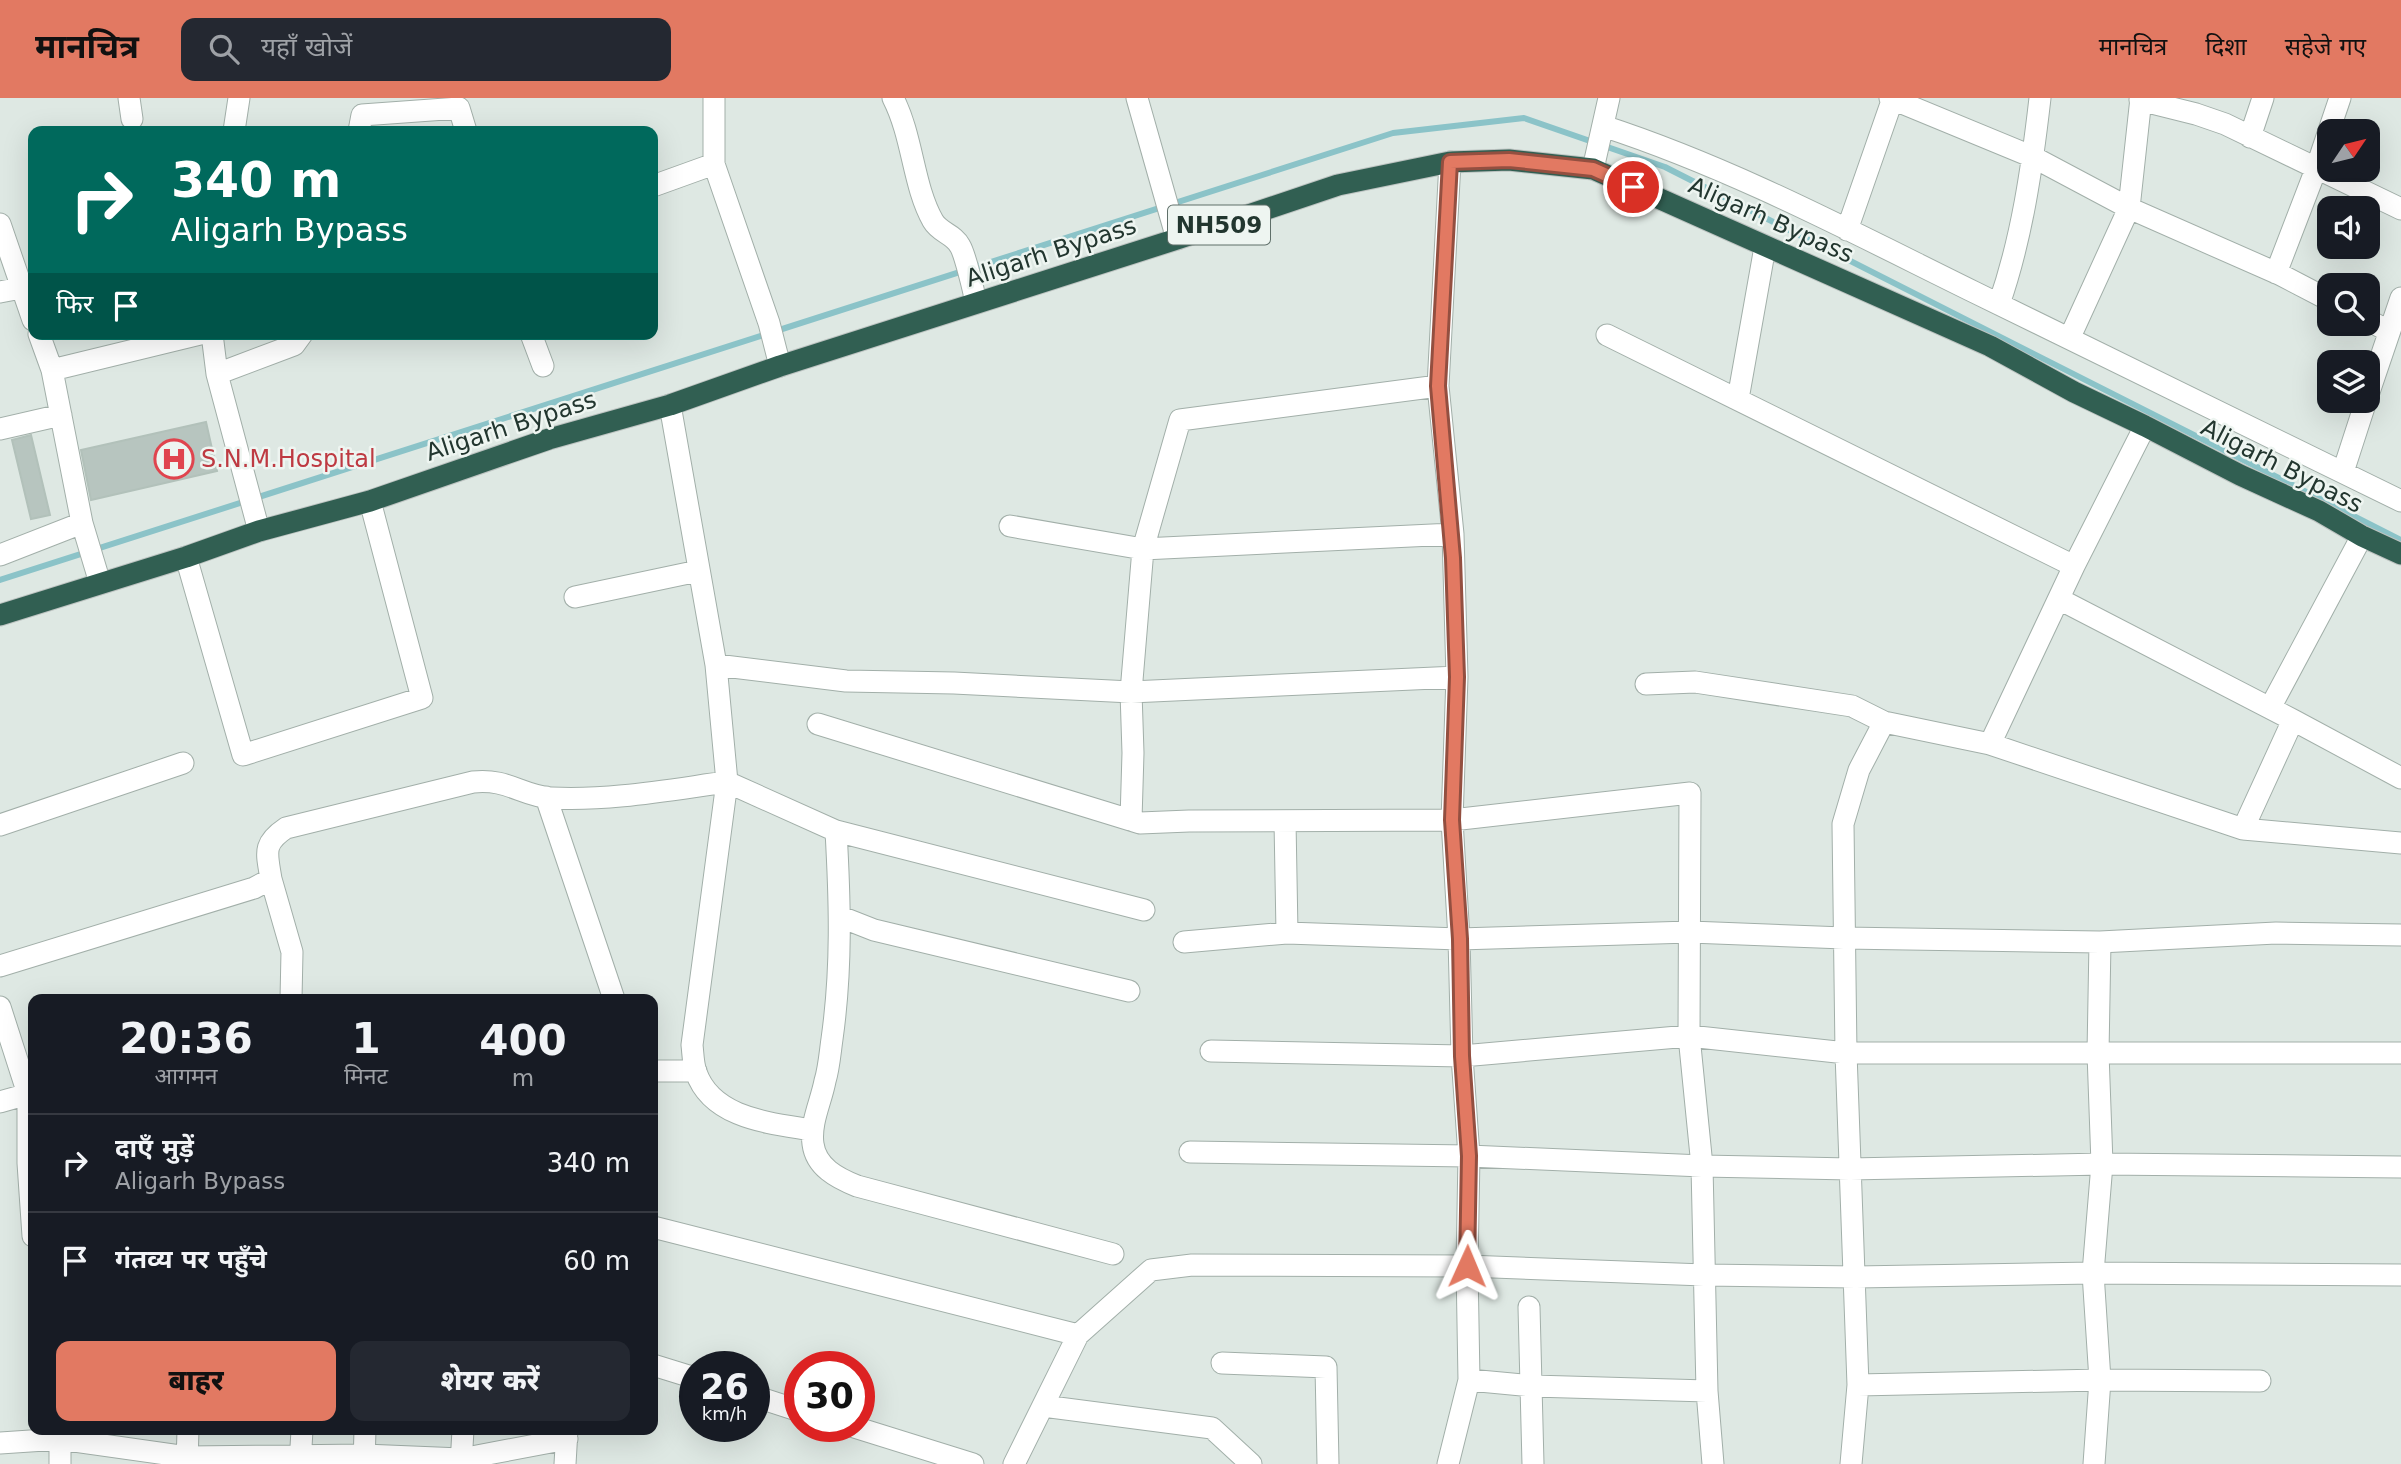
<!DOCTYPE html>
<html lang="hi">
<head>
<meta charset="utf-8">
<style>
	body { margin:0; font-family:"DejaVu Sans","Noto Sans Devanagari",sans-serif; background:#242831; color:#f1f3f6; height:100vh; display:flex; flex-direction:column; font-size:26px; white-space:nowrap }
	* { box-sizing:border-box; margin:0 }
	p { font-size:23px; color:#9ea1a6 }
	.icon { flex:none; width:38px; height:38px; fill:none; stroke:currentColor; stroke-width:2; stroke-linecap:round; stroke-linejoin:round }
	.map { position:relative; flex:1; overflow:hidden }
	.drawer { position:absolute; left:28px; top:896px; width:630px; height:441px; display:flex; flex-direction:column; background:#171b24; border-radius:14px; box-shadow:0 7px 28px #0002 }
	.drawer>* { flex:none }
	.guide { position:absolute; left:28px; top:28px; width:630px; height:214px; border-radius:14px; box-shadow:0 7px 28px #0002; background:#00695c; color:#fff; overflow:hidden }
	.needle { width:46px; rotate:55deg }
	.controls { position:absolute; left:2317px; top:21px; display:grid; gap:14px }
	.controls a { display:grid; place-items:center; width:63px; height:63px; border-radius:14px; background:#171b24; box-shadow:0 7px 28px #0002; font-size:35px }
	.speed { position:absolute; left:679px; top:1253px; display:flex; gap:14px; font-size:35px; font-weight:700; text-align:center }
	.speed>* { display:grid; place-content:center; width:91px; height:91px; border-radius:50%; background:#171b24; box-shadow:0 7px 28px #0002; line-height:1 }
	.speed small { font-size:18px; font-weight:400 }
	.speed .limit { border:10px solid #d22; background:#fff; color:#111 }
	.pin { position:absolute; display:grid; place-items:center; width:60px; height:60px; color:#fff; margin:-30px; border:4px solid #fff; border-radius:50%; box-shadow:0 2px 7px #0007 }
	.me { position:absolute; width:77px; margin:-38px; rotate:1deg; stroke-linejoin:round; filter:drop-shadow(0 0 5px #0008) }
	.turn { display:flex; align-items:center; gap:24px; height:147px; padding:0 28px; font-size:32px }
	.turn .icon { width:91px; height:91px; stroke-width:2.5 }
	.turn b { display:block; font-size:49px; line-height:60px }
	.then { display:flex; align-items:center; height:66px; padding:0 28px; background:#0003; gap:14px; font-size:26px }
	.eta { display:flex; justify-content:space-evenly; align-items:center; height:119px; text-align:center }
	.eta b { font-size:42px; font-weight:800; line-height:49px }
	.primary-button { display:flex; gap:14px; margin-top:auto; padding:14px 28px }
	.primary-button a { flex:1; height:80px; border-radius:14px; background:#e27962; color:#111; font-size:28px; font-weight:800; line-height:80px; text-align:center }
	.primary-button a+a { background:#242831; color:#f1f3f6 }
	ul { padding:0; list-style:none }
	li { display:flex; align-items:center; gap:21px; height:98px; padding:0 28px; border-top:2px solid #363941 }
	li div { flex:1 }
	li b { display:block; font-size:26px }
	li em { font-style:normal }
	header { display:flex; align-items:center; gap:42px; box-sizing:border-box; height:98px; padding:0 35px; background:#e27962; color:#111 }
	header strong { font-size:33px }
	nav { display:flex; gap:38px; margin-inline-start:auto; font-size:24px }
	.search { width:490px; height:63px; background:#242831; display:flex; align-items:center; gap:18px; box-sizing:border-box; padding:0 24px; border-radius:14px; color:#9ea1a6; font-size:26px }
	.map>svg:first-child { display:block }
</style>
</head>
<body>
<header>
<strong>मानचित्र</strong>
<div class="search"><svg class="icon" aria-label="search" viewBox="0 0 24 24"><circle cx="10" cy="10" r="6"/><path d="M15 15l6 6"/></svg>यहाँ खोजें</div>
<nav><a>मानचित्र</a><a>दिशा</a><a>सहेजे गए</a></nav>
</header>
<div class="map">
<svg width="2401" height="1366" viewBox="0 0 2401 1366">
	<rect width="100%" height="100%" fill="#dee8e3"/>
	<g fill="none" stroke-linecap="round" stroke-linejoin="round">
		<path stroke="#8bc3c8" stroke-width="6" d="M0,482L1393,35L1524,20L1665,69L2401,442"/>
	</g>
	<path fill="#b7c5bf" stroke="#b2c1ba" stroke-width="2" d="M206,324L217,373L91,402L81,352Z
		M31,337L50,417L31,421L12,342Z"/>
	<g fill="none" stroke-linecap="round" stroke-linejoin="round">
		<g stroke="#a2afa9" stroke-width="23">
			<path id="minor" d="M129,0L132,21
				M714,0V66L769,225L780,268
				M893,0C913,39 913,88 933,123C940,135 954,136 960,148C965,156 974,194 976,205
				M1137,0L1177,141
				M1890,0L2033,59L2129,110L2281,177L2329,202
				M2140,2L2196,16L2225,26L2401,111
				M1603,28C1732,70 1852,134 1974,194C2116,264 2259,332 2401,403
				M234,33L239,0
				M359,33L362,17L459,10L466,33
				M2250,39L2263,0
				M1593,71L1609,0
				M653,88L714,66
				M0,126L33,222
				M1847,132L1893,0
				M2276,175L2316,71L2340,0
				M0,194L21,190
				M1999,206C2022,140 2032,70 2040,0
				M2368,222L2388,233
				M39,236L52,272L82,425L100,485
				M212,236L217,276L259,433
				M531,236L543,268
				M1607,237L2074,468
				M2070,239L2129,110L2141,0
				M52,272L200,236
				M217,276L294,247L302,236
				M2368,297L2401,200
				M1738,301L1765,149
				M0,331L61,317
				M2343,374L2366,303
				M1010,428L1143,451L1453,436
				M0,457L82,425
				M186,459L243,657L422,600L370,403
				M575,499L698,473
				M2059,501L2293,622L2401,680
				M716,567L846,583L954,585L1131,594L1457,579
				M1646,586L1695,584L1852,608L1884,624L1990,646L2243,731L2401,745
				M2270,610L2362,438
				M818,626L1140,725L1189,723L1452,722L1690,695L1689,938L1702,1068L1707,1293L1713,1366
				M1990,646L2074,468L2145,328
				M546,699L614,901
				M1131,722L1133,655L1131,594L1143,451L1180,322L1438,288
				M1285,723L1287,835
				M0,727L183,665
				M2243,731L2293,622
				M836,733C840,804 842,870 832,941C830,955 829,970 825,983C821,1004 810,1025 813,1046C816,1069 837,1080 857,1088L1113,1156
				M271,781L292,854L291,901
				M841,819L874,832L1129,893
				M1184,844L1287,835L1459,841L1690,834L1844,840L2100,844L2276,835L2401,837
				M0,868L254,790L271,781C267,755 262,746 286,730L473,684C507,680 522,698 551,700C610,703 668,692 727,684L716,567L670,307
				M0,909L28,996V1065L33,1138
				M1211,953L1462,958L1689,938L1846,955H2401
				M653,973H696
				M0,1004L28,996
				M812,1032C771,1025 712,1021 696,974C693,966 693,955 692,947L727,684L836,733L1144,812
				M1190,1054L1469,1058L1702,1068L1850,1071L2102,1066L2401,1069
				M653,1129L1078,1237
				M1529,1209L1533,1366
				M1222,1265L1326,1269L1328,1366
				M653,1267L695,1280
				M1469,1282L1533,1288L1707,1293
				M1858,1287L2100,1282L2260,1283
				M754,1298L800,1313
				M1043,1308L1212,1330L1251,1366
				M851,1328L973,1366
				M0,1345L60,1341L59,1332
				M60,1366V1341L187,1359L364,1357L461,1361L567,1341
				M187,1366L188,1332
				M300,1366L302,1332
				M364,1366L365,1332
				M461,1366L463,1332
				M565,1366L567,1332
				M1014,1366L1078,1237L1151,1172L1192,1167L1467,1168L1704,1177L1856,1179L2093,1175L2401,1177
				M1448,1366L1469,1282L1467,1168L1469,1058L1462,958L1459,841L1452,722L1457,579L1453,436L1438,288L1450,64
				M1851,1366L1858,1287L1846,955L1843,726L1859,672L1884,624
				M2094,1366L2100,1282L2093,1175L2102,1066L2098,955L2100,844"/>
		</g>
		<g stroke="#bdc3c1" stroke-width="23">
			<path id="highway" d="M0,517L186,459L259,433L370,403L549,341L670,307L780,268L1177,141L1338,87L1450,64L1509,62L1593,71L1990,248L2074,294L2145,328L2240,377L2319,413L2362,438L2401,456"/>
		</g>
		<use href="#minor" stroke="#fff" stroke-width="21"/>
		<use href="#highway" stroke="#315f52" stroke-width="21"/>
	</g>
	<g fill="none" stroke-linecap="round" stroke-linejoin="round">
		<g stroke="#934f40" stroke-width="18">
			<path id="route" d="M1467,1168L1469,1058L1462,958L1460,841L1452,722L1457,579L1453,460L1438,288L1450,64L1509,62L1593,71L1633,89"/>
		</g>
		<use href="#route" stroke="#e27962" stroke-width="12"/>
	</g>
	<defs>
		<g id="hospital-ring" transform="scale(2.0125)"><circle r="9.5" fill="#eef5f1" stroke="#e0444e" stroke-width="1.5"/><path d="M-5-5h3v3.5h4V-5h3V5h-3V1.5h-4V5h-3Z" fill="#e0444e"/></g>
	</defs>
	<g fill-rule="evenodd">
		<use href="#hospital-ring" x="174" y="361"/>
	</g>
	<g text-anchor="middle" stroke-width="5" stroke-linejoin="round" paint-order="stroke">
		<rect fill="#eef5f1" stroke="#5f6f69" stroke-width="2" x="1168" y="107.5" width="102" height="39" rx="5"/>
		<g font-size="23" font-weight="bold" fill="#22362f">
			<text x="1219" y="135">NH509</text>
		</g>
		<g font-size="24" fill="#22362f" stroke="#eef5f1">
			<text transform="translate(1771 122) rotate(24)" y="8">Aligarh Bypass</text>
			<text transform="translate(1051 154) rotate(-18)" y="8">Aligarh Bypass</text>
			<text transform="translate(511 328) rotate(-18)" y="8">Aligarh Bypass</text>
			<text transform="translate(2282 368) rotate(27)" y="8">Aligarh Bypass</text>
		</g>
		<g font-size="24" fill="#be3a42" stroke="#eef5f1" text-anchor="start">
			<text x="201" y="369">S.N.M.Hospital</text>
		</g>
	</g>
</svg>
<div class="controls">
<a><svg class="needle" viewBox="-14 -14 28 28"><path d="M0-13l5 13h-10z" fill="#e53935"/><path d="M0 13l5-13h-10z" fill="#9ea1a6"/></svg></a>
<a><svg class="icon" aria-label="sound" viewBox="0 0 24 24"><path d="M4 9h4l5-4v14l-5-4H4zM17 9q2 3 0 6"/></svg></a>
<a><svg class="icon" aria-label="search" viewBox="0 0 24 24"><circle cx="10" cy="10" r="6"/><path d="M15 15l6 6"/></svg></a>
<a><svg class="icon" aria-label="layers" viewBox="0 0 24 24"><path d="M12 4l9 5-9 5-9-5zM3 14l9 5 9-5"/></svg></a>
</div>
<div class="speed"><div>26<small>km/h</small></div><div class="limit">30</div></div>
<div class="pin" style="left:1633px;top:89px;background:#d93025"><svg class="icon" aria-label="arrive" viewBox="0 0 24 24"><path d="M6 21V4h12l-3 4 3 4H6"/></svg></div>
<svg class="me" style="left:1467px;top:1168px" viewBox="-20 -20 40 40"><path d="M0-17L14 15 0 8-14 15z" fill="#e27962" stroke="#fff" stroke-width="4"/></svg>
<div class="guide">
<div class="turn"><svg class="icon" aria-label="right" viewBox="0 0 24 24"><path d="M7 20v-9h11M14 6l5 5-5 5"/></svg><div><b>340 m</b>Aligarh Bypass</div></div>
<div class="then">फिर<svg class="icon" aria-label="arrive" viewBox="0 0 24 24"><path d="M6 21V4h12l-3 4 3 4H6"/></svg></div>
</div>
<section class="drawer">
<div class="eta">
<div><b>20:36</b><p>आगमन</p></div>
<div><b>1</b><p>मिनट</p></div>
<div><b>400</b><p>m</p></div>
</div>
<ul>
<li><svg class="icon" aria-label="right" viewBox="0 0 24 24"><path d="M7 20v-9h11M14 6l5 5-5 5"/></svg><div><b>दाएँ मुड़ें</b><p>Aligarh Bypass</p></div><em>340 m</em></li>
<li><svg class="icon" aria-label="arrive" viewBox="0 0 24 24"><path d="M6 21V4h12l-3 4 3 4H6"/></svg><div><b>गंतव्य पर पहुँचे</b></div><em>60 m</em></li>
</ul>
<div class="primary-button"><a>बाहर</a><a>शेयर करें</a></div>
</section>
</div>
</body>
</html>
